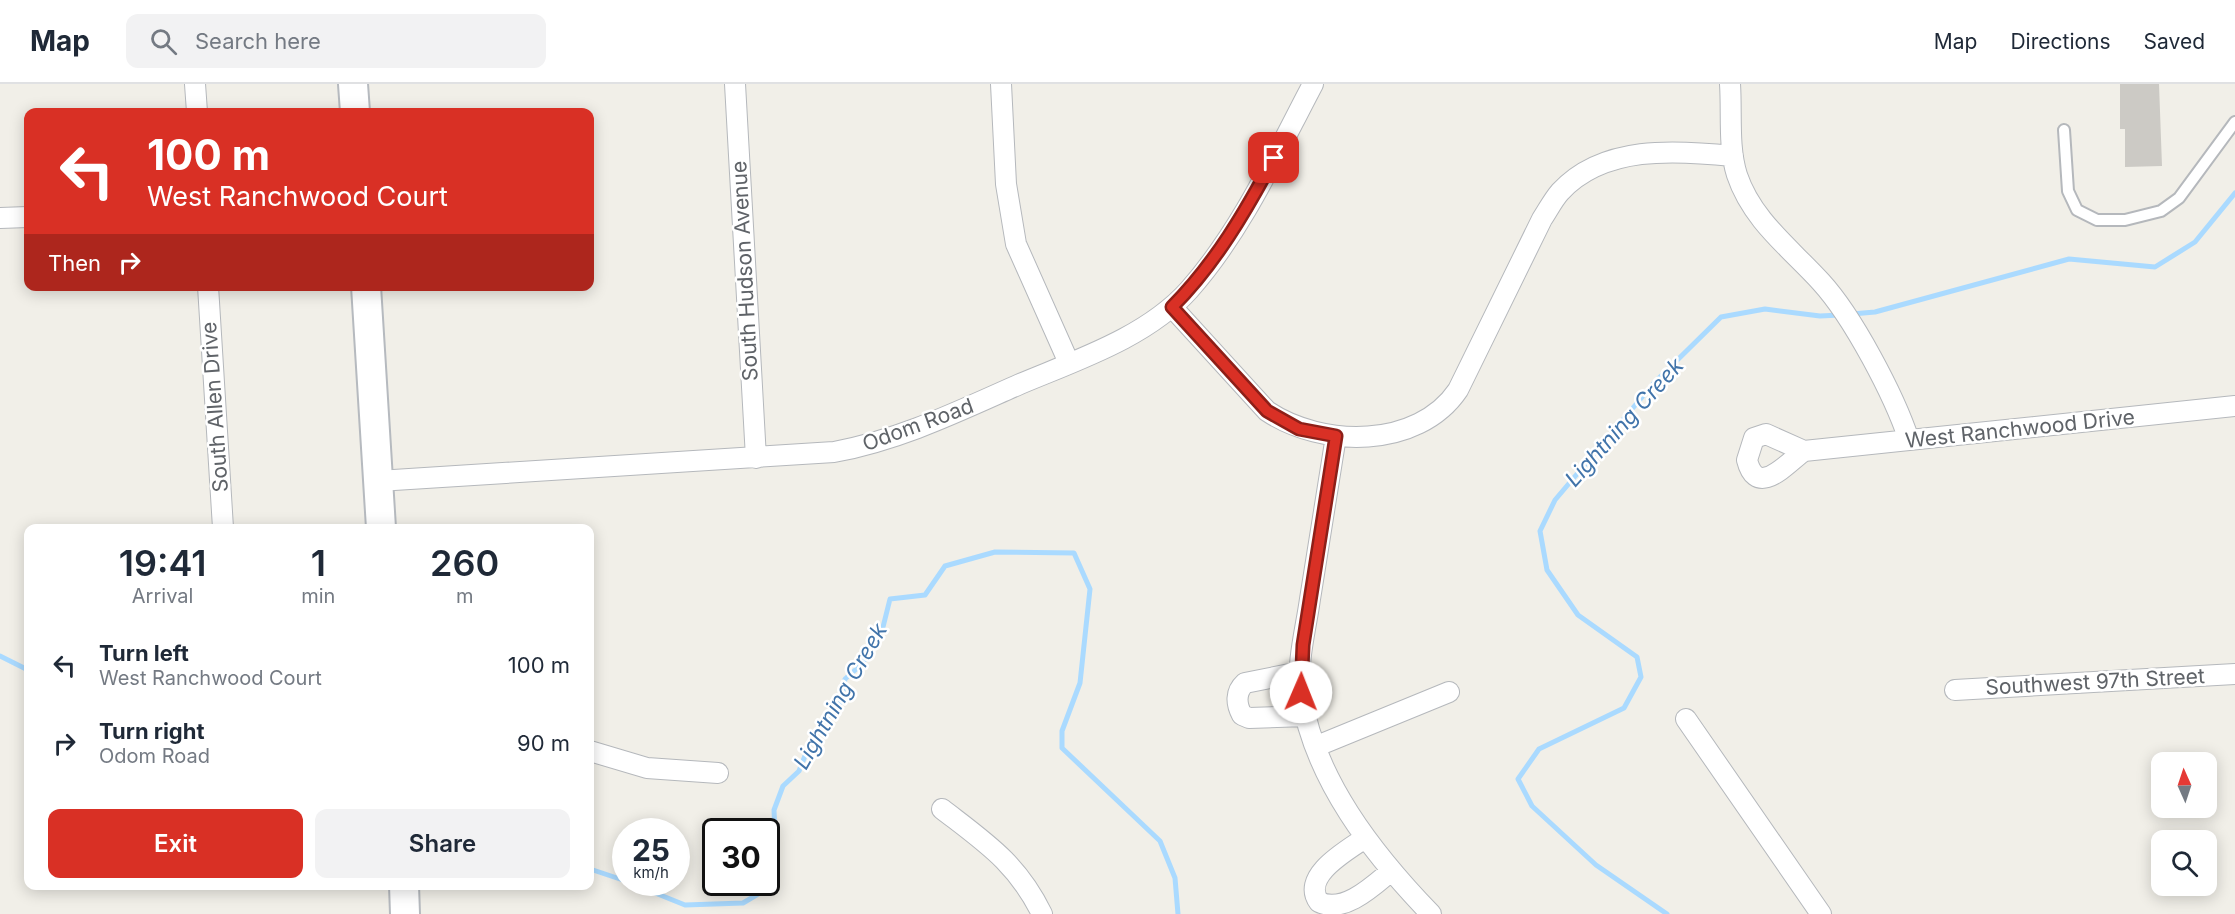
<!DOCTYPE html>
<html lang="en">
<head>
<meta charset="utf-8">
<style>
	body { margin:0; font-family:Inter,sans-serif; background:#f2f2f3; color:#1f2937; height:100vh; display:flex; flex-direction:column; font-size:22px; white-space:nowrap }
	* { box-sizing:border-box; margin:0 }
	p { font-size:20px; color:#747a83 }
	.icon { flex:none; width:33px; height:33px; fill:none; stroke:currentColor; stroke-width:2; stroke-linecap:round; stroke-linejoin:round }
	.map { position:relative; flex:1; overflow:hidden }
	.drawer { position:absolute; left:24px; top:440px; width:570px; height:366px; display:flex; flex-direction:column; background:#fff; border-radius:12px; box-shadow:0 3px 15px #0003 }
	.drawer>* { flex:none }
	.top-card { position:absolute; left:24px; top:24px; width:570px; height:183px; border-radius:12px; box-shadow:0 3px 15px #0003; background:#d93025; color:#fff; overflow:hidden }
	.needle { width:39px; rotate:357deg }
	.buttons { position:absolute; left:2151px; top:668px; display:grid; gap:12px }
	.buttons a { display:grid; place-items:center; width:66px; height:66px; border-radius:12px; background:#fff; box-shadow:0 3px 15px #0003; font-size:30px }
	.speed { position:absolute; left:612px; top:734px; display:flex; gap:12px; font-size:30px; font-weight:700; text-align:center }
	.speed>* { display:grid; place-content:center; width:78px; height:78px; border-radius:50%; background:#fff; box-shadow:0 3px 15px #0003; line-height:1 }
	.speed small { font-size:15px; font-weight:400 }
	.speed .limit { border:3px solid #111; border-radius:9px; background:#fff; color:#111 }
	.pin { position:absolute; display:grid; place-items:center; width:51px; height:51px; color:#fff; margin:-26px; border-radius:12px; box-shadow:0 3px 9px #0006 }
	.me { position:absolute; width:66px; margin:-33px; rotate:1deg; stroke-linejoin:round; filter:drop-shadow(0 0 4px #0008) }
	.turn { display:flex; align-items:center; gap:21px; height:126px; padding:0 24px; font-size:27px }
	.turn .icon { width:78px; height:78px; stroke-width:2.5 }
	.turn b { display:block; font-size:42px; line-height:51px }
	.then { display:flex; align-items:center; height:57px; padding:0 24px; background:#0003; gap:12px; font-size:22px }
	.eta { display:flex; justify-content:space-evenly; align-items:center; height:102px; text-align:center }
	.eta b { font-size:36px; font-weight:600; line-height:42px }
	.cta { display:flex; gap:12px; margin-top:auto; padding:12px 24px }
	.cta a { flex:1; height:69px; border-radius:12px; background:#d93025; color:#fff; font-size:24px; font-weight:600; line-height:69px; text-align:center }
	.cta a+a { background:#f2f2f3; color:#1f2937 }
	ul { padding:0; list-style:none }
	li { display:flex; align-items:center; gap:18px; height:78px; padding:0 24px }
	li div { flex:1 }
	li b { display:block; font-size:22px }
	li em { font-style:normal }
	header { display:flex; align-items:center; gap:36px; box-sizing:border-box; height:84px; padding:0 30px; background:#fff; border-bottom:2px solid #e0e1e3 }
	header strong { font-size:28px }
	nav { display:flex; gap:33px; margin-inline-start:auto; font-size:21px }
	.search { width:420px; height:54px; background:#f2f2f3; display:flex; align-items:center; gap:15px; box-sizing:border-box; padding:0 21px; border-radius:12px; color:#747a83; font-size:22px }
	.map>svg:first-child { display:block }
</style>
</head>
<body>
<header>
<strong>Map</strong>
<div class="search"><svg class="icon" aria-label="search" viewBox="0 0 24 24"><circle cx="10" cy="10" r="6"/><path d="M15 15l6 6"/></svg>Search here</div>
<nav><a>Map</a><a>Directions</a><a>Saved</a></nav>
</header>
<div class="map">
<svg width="2235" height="830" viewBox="0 0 2235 830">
	<rect width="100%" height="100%" fill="#f1efe8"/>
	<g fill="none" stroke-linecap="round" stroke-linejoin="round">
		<path stroke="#aadaff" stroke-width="5" d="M1852,230L1875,228L2069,175L2155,183L2195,158L2235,109
			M0,572L28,586
			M590,785L626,797
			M628,798L685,821L743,819L777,799L774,726L783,702L799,687L814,649L841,618L845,595L862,580L882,547L890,515L925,511L945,482L995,468L1074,469L1090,505L1080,599L1062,647V664L1160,757L1175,794L1178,830
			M1667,830L1596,781L1532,722L1518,695L1539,665L1624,624L1641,593L1637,573L1578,531L1547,486L1540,447L1555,416L1654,299L1721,233L1765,225L1820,232L1840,231"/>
	</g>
	<path fill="#cccac5" d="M2120,0H2159L2162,82L2125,83V45H2120Z"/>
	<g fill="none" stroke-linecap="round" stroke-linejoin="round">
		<g stroke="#b5b8bc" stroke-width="14">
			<path id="service" d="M2064,46L2068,107L2077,126L2097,136H2125L2161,127L2179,114L2235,38"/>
		</g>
		<g stroke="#b5b8bc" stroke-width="22">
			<path id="minor" d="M195,0L197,28
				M735,0L756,374
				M1001,0L1006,100L1016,160L1069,279
				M1730,0C1732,29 1728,63 1737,91C1752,136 1790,164 1821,198C1853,233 1894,311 1909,356
				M0,134L28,133
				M208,202L223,444
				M1172,223L1267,327C1322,364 1418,365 1458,306L1542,135C1548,126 1553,116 1560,108C1603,61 1675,66 1733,72
				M1336,352C1327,406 1319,461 1310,515C1306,545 1296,579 1301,610C1314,695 1373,770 1431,830
				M1804,367C1788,378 1757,416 1747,376L1754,354L1766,350L1804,367L2235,322
				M378,397L834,368C900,356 959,327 1020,300C1077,276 1147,253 1189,206C1242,146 1276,70 1313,0
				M1300,588L1245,599C1235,608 1236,620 1242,631L1249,634L1306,632
				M1955,606L2235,590
				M1686,635L1821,830
				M1317,662L1449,608
				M590,667L647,684L718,689
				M942,725C986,759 1017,779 1042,830
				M1365,754C1348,766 1300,792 1319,818C1344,830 1373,802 1391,787"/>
		</g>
		<g stroke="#b6babf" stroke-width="32">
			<path id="secondary" d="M353,0L355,28
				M366,202L381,444
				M404,801L405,830"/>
		</g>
		<use href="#service" stroke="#fff" stroke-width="10"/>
		<use href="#minor" stroke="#fff" stroke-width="20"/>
		<use href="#secondary" stroke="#fff" stroke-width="28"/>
	</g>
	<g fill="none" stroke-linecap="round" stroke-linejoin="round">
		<g stroke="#8d1f18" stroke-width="15">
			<path id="route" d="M1274,74C1246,127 1215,180 1172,223L1267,327L1299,345L1336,352L1303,561L1301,608"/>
		</g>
		<use href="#route" stroke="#d93025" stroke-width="10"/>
	</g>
	<g text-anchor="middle" stroke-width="5" stroke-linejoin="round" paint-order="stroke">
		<g font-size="21" fill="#5f6368" stroke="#fff">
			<text transform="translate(745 187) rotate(-93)" y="7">South Hudson Avenue</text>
			<text transform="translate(215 323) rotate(-94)" y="7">South Allen Drive</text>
			<text transform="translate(918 341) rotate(-20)" y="7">Odom Road</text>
			<text transform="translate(2020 345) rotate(-6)" y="7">West Ranchwood Drive</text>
			<text transform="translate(2095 598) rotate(-3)" y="7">Southwest 97th Street</text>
		</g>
		<g font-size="22" font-style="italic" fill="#4174aa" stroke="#fff">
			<text transform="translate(1624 338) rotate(-48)" y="8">Lightning Creek</text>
			<text transform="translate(840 612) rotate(-60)" y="8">Lightning Creek</text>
		</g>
	</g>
</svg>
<div class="buttons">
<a><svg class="needle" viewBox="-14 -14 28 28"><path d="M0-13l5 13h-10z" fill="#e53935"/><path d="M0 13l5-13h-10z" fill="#747a83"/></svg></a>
<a><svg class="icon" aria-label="search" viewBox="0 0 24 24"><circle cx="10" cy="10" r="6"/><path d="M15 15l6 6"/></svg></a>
</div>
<div class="speed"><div>25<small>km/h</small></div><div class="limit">30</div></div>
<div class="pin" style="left:1274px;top:74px;background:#d93025"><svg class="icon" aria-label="arrive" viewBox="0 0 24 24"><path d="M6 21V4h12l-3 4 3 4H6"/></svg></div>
<svg class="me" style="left:1301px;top:608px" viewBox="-20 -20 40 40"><circle r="19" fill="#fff"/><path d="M0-13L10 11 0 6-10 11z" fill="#d93025"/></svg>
<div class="top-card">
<div class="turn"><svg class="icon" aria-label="left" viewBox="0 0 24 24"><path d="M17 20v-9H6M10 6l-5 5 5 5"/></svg><div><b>100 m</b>West Ranchwood Court</div></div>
<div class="then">Then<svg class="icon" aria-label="right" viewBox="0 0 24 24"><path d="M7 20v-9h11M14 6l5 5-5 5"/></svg></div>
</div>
<section class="drawer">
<div class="eta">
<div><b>19:41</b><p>Arrival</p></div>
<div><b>1</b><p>min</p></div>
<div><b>260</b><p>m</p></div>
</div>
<ul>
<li><svg class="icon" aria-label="left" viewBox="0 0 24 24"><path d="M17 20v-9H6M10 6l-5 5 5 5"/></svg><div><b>Turn left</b><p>West Ranchwood Court</p></div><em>100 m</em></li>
<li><svg class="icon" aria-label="right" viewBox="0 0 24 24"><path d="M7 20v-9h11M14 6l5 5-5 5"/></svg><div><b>Turn right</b><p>Odom Road</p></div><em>90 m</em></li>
</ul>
<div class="cta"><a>Exit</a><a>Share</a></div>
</section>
</div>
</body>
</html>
